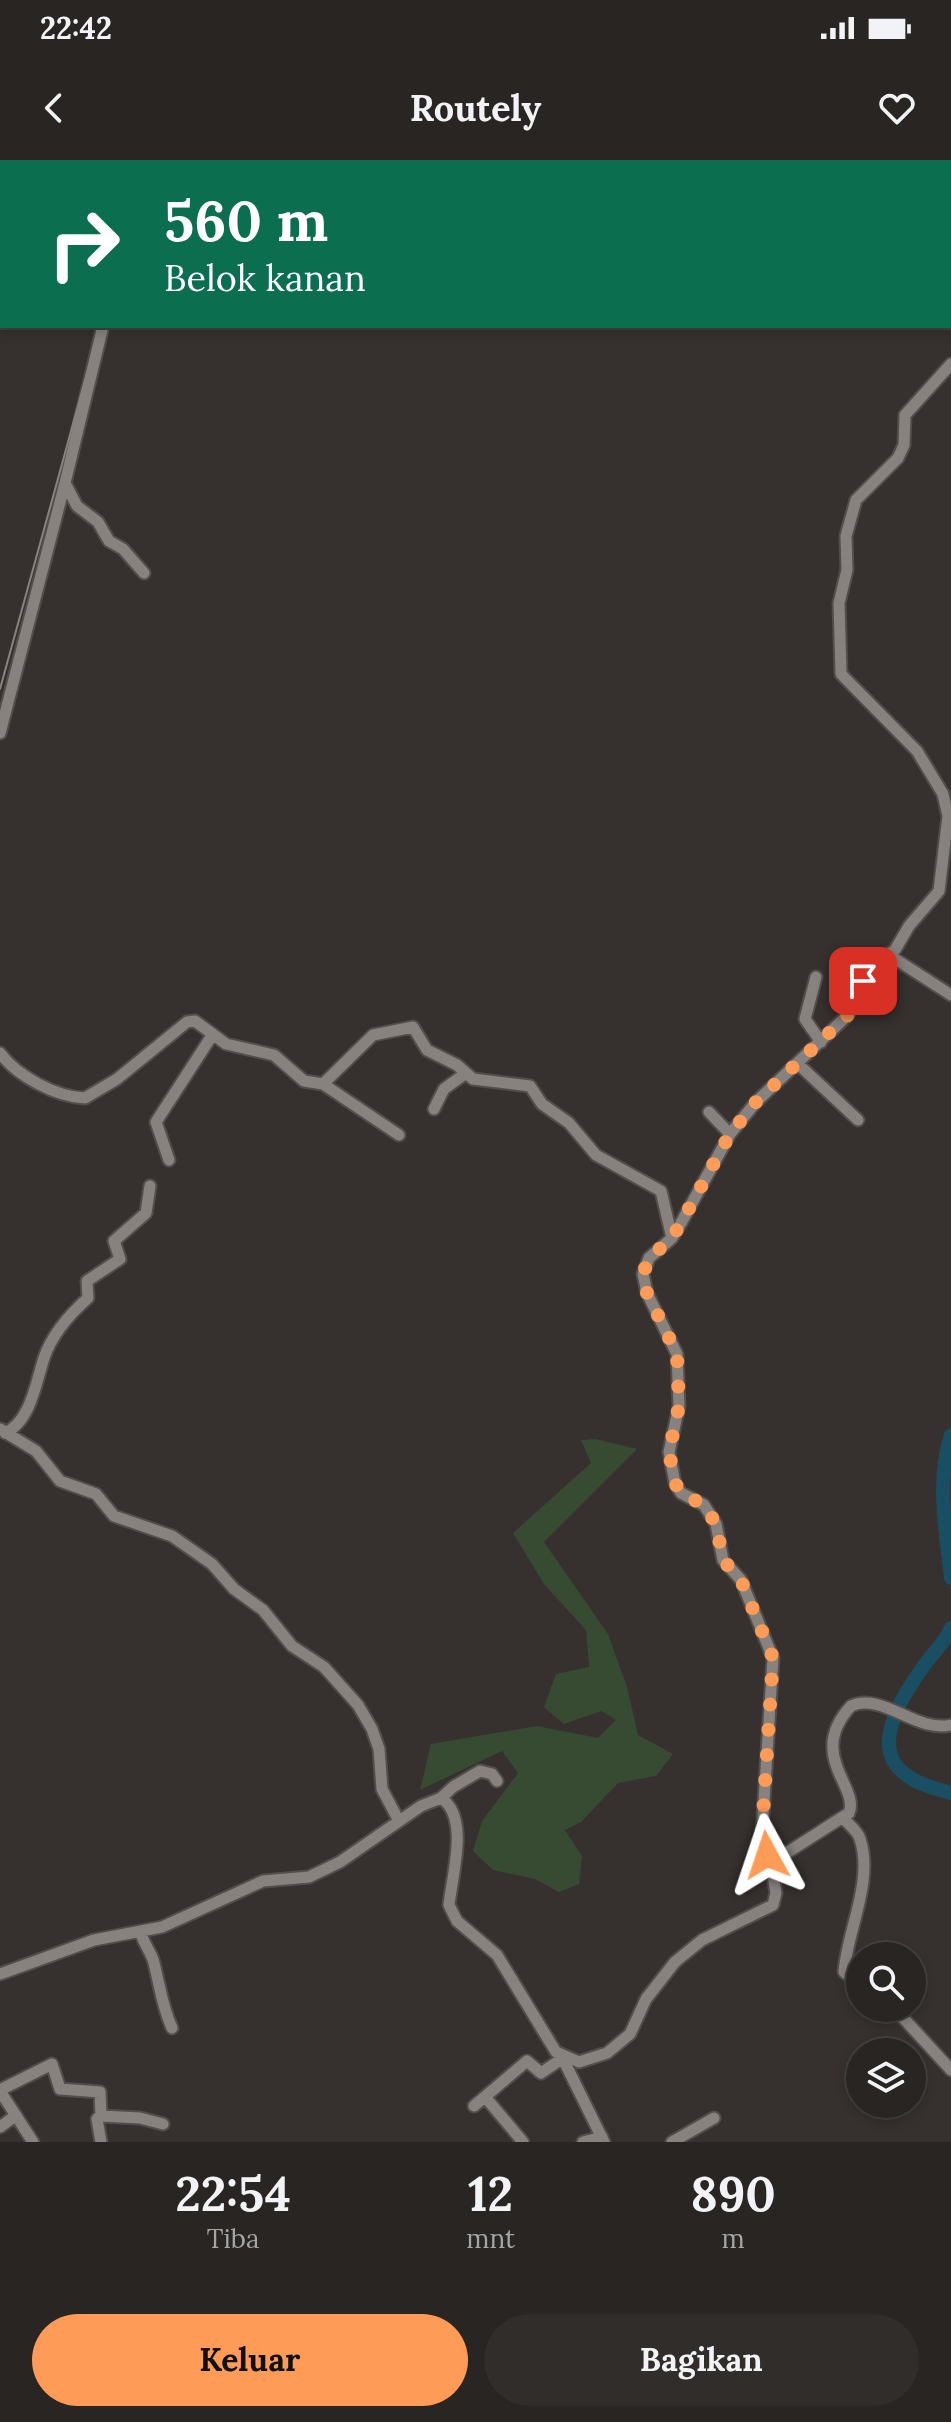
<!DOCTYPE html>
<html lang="id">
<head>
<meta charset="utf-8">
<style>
	body { margin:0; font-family:Lora,serif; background:#302d2a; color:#f1f3f6; height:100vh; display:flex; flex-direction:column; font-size:30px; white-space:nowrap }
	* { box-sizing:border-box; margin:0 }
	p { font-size:26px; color:#a5a5a5 }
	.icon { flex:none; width:44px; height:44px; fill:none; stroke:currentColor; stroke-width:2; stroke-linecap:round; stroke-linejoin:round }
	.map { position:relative; height:1982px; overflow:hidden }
	.details { display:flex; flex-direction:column; background:#282522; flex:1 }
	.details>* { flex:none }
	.hud { position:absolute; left:0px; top:0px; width:952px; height:168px; box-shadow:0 4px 12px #0003,0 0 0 2px #444240; background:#0b6e4f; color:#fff; overflow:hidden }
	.buttons { position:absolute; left:846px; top:1782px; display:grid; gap:16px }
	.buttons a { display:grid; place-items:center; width:80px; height:80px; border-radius:50%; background:#282522; box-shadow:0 4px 12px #0003,0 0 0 2px #444240; font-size:40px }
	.pin { position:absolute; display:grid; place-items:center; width:68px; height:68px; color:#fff; margin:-34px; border-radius:16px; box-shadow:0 4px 12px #0006 }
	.me { position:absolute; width:88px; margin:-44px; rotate:355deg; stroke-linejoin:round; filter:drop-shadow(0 0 6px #0008) }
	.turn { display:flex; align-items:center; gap:28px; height:168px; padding:0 32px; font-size:36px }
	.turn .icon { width:104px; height:104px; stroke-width:2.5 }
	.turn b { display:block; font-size:56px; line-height:68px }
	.eta { display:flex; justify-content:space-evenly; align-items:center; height:136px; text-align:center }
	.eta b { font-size:48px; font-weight:700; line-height:56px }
	.cta { display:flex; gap:16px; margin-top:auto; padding:16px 32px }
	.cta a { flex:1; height:92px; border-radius:48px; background:#fe9c57; color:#111; font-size:32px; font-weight:700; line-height:92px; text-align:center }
	.cta a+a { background:#302d2a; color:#f1f3f6 }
	.status { display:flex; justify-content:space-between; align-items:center; height:56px; padding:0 40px; background:#282522; direction:ltr }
	.status svg { height:22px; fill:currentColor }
	header { display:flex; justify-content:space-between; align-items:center; height:104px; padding:0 32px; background:#282522; font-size:36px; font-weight:700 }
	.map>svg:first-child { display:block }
</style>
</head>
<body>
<div class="status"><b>22:42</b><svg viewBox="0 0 49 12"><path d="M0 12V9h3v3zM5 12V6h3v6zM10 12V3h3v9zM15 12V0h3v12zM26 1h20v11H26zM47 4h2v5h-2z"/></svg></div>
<header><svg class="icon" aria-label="back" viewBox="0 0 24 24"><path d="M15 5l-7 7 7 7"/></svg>Routely<svg class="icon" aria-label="heart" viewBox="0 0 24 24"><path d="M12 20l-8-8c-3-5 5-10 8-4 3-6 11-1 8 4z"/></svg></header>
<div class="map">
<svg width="951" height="1982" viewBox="0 0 951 1982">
	<rect width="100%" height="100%" fill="#36312e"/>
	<path fill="#364b32" d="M596,1279L637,1289L544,1382L608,1474L627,1527L638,1575L673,1594L656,1616L618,1623L581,1662L565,1670L582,1696L579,1724L559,1732L535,1719L493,1710L473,1691L482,1661L518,1613L502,1591L420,1630L431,1584L537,1566L598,1578L616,1560L601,1551L564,1564L544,1547L556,1514L589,1507L586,1470L544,1424L513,1373L591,1303L581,1280Z"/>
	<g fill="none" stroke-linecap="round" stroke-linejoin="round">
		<path stroke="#1a4f63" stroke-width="2" d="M513,0L517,2
			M950,85H951"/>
		<path stroke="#1a4f63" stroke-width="14" d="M951,1275C936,1320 946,1371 951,1418
			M951,1468C945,1482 935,1491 926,1503C906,1530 867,1586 905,1614C917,1624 936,1629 951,1633"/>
		<g stroke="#524e4b" stroke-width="15">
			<path id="minor" d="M950,15H951
				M0,134H2
				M103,166L65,323L77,346L98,362L109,381L123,389L144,413
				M0,573L65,323
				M889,795L951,835
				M816,817L805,859L821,882
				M0,893C17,916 56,937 85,938L117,919L187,862L195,861L226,884L274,895L304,921L323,924L373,875L413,867L427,890L457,905L473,919L530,926L542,944L569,963L596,995L661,1031L672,1078
				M798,904L858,960
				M323,924L399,975
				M434,949L444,929L466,913
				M709,952L730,974
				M169,1000L156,962L213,874
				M0,1269L36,1291L60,1321L96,1334L114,1356L172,1376L212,1404L234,1429L263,1450L292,1486L324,1507L358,1545L372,1569L379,1589L382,1629L399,1661
				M5,1273C31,1261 36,1222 44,1198C52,1174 70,1154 88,1138L87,1121L120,1099L114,1081L146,1053L150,1026
				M441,1638L453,1627L480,1611L492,1614L497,1621
				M844,1659C849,1665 858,1671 860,1679C874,1721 847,1771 844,1812L860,1824
				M771,1703L762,1672L773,1498L741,1420L723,1400L716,1364L704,1345L681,1333L675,1323L669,1292L679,1246L677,1194L647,1133L643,1114L649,1098L672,1078L681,1063L730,974L756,942L848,855L872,805L895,790L909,766L939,731L948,656L943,634L917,591L841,514L839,443L847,410L846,376L856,340L898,298L904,285L905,255L951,204
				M141,1773C144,1785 152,1793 154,1803C160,1827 162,1846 172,1868
				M0,1814L94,1780L162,1767L263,1721L309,1717L340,1702L421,1646L441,1638C470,1657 452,1715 449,1745L457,1761L497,1795L556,1892L579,1902L607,1893L630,1874L646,1839L675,1802L702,1780L773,1745L776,1733L771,1703L849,1653C860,1627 806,1595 851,1546C883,1532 916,1573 951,1565
				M894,1848L951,1910
				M562,1897L604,1982
				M0,1930L52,1904L60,1929L100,1932L101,1956L140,1958L163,1964
				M0,1931L33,1982
				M486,1938L523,1982
				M474,1946L527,1901L541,1913L563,1898
				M0,1967L15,1956
				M101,1982L97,1959L101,1955
				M583,1982L602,1977
				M672,1982L714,1958"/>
		</g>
		<use href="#minor" stroke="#87827e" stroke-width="11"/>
		<path stroke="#878381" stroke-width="2" d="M145,2V0
			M0,529L100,166"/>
	</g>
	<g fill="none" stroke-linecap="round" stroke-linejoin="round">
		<path stroke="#fe9c57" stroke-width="14" stroke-dasharray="0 25.2" d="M767,1695L762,1672L773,1498L741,1420L723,1400L716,1364L704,1345L681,1333L675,1323L669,1292L679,1246L677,1194L647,1133L643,1114L649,1098L672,1078L681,1063L730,974L756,942L848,855L863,821"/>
	</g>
</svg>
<div class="buttons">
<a><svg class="icon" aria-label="search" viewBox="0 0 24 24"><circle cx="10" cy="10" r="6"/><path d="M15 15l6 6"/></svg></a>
<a><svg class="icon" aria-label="layers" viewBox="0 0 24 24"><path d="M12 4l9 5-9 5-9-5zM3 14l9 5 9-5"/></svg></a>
</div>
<div class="pin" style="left:863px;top:821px;background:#d93025"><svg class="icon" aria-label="arrive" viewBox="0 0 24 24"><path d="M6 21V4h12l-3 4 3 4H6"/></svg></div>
<svg class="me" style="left:767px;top:1695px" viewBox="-20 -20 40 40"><path d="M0-17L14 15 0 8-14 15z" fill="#fe9c57" stroke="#fff" stroke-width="4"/></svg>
<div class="hud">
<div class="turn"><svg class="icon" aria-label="right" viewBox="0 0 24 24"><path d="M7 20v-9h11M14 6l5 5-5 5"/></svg><div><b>560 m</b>Belok kanan</div></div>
</div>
</div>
<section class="details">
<div class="eta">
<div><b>22:54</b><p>Tiba</p></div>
<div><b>12</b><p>mnt</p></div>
<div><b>890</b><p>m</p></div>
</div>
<div class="cta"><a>Keluar</a><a>Bagikan</a></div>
</section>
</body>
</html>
